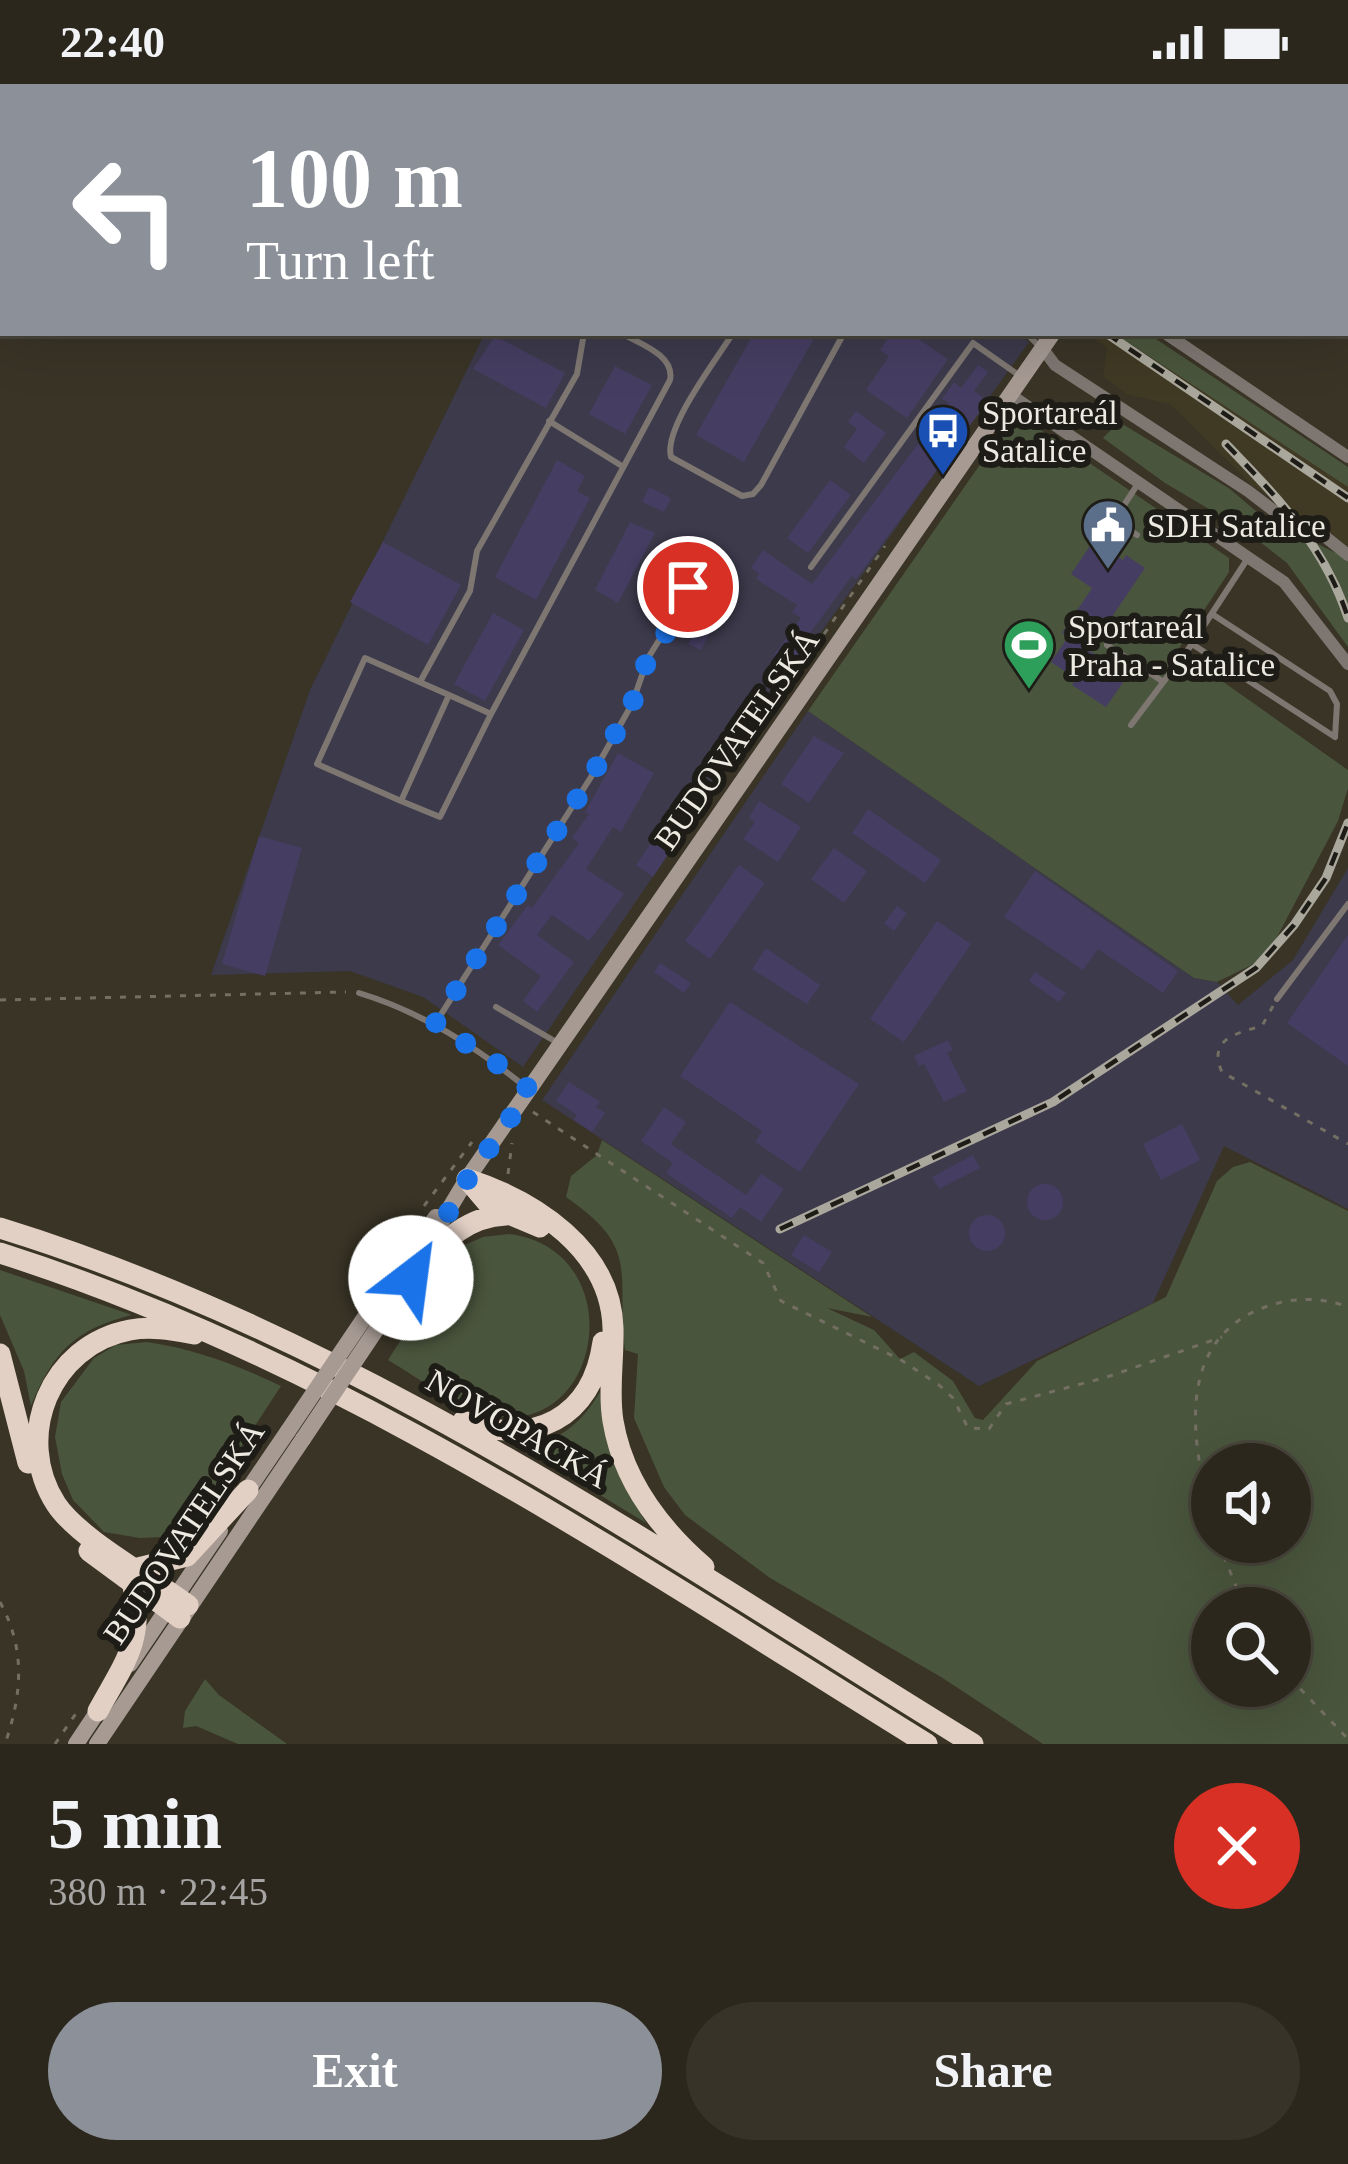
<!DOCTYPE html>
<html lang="en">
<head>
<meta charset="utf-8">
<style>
	body { margin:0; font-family:Georgia,serif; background:#373329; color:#f1f3f6; height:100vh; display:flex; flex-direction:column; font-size:45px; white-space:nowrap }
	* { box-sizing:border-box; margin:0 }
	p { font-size:39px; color:#a6a5a3 }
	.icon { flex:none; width:66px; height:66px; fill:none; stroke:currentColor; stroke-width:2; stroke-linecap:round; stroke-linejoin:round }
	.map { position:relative; height:1660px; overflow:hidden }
	.drawer { display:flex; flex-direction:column; background:#2b271c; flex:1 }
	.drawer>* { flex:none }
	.guide { position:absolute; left:0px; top:0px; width:1350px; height:252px; box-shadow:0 12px 48px #0002,0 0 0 3px #47443b; background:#8c9099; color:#fff; overflow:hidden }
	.tools { position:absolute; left:1191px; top:1359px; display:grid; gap:24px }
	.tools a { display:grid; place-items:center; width:120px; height:120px; border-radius:50%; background:#2b271c; box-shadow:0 12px 48px #0002,0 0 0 3px #47443b; font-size:60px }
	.pin { position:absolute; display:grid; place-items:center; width:102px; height:102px; color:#fff; margin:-51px; border:6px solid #fff; border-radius:50%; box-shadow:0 3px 12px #0007 }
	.me { position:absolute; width:132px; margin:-66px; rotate:30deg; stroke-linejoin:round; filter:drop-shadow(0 0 9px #0008) }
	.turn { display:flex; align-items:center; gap:42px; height:252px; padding:0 48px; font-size:54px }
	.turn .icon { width:156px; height:156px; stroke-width:2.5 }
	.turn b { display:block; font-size:84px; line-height:102px }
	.round { display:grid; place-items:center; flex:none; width:126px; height:126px; border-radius:63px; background:#373329 }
	.summary { display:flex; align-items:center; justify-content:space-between; height:204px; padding:0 48px }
	h1 { font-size:72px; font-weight:800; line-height:90px }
	.button { display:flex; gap:24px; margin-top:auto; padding:24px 48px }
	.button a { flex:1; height:138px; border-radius:72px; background:#8c9099; color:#fff; font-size:48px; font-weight:800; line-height:138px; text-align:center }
	.button a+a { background:#373329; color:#f1f3f6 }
	.status { display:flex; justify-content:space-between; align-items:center; height:84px; padding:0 60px; background:#2b271c; direction:ltr }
	.status svg { height:33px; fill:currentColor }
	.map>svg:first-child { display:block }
</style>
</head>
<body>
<div class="status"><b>22:40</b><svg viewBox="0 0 49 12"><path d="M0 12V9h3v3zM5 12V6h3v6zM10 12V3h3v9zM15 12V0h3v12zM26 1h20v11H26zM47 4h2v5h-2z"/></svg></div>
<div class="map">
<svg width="1348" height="1660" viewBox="0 0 1348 1660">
	<rect width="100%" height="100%" fill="#393426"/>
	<path fill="#3c3a4b" d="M485,249H1017L1029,258L787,596L523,983L423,913L350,887L211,891L310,606Z
		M808,627L1194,894L1217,898L1238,921L1293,876L1348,784V1125L1224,1062L1153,1219L979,1302L542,1016Z"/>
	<path fill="#403924" d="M1086,249H1125L1348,401V465L1253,402L1170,320L1126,310L1103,292L1107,264Z"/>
	<path fill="#4a553d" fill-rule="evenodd" d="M1114,249H1147L1348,383V403Z
		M1016,329L1229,474V488L1178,566L1348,686V704L1338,737L1266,874L1217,898L1194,894L808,627Z
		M1119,338L1230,405L1263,433L1348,475V563L1287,479L1246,447L1165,399L1103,354Z
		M602,1056L872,1233L827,1224L874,1246L900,1275L914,1268L953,1297L975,1334L983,1336L1037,1277L1166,1213L1217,1097L1233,1083L1250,1078L1348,1127V1660H1043L941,1593L770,1494L685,1431L664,1403L634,1334L638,1270L625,1266C616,1186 641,1165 566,1113L571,1092L597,1071ZM1212,1380H1290V1458H1212ZM1212,1524H1290V1602H1212Z
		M509,1150C630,1165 606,1350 494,1332C462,1327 417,1293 388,1276L460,1163L483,1153Z
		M0,1186L132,1231C75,1245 53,1268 31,1322L24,1287L0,1231Z
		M147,1258C195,1265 237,1281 281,1302L201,1424L163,1453L140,1454L104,1448L73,1416L62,1390L55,1353L61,1318L94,1274L116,1261Z
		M600,1308C606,1358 621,1396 646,1439L518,1361C557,1361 581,1340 600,1308Z
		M205,1595L219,1611L287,1660H238L196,1642L183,1644L185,1627Z"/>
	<path fill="#463e62" d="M754,249H817L744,378L696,351Z
		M892,249H909L948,275L907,334L866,306L889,272L880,266Z
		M495,252L565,289L546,324L473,285Z
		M978,281L988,288L974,307L988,317L856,495L852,492L810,549L814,552L790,585L773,572L801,534L792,528L797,521L756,495L759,490L751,484L763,466L812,500L949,319L942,315L954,298L961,304Z
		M615,282L652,301L625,350L589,330Z
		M856,327L886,349L864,379L844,363L857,345L848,338Z
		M557,376L585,392L577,407L590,414L536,516L495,493Z
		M830,396L851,411L808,469L787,454Z
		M649,403L671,414L664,428L642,418Z
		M630,438L655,449L618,519L595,506Z
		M383,458L461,501L428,561L350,518Z
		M1092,459L1096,467L1105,464L1123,476L1126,471L1145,484L1089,567L1095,570L1091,574L1124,597L1106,623L1072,601L1076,595L1051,578L1068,553L1062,549L1092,504L1071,490Z
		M717,506L729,511L701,566L688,560Z
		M493,529L524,546L485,617L454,600Z
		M814,652L844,669L809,719L781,700Z
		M618,669L654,689L621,748L613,743L586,785L624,810L589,857L552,831L537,851L574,878L537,928L523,917L541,892L498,861L528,821L532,824L579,759L572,754L589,730L585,728Z
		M690,701L707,712L653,793L636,781Z
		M759,717L801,743L778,778L743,755L755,738L749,734Z
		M868,725L941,776L925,799L852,749Z
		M259,752L302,764L265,892L222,880Z
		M834,764L867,787L844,819L811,795Z
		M739,781L765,799L710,875L685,857Z
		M1035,787L1178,887L1163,909L1098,865L1083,886L1004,833Z
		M897,822L907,829L894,847L884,839Z
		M937,837L971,860L904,958L870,935Z
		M1348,851V982L1287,939Z
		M766,864L820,901L807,920L752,885Z
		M660,879L691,899L684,909L654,888Z
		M1035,888L1066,909L1059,918L1029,897Z
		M730,918L859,1000L800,1088L755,1058L762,1047L680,992Z
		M948,956L953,966L947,969L967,1007L944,1018L924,980L919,982L914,972Z
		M569,998L600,1018L596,1023L605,1029L592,1048L574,1036L577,1031L556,1017Z
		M664,1023L686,1038L671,1060L746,1111L761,1090L784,1105L761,1138L740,1123L732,1134L666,1089L673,1079L641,1057Z
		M1182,1040L1200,1076L1161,1096L1143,1060Z
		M973,1071L980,1084L939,1105L932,1093Z
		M1027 1118a18 18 0 1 1 36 0a18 18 0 1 1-36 0Z
		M969 1149a18 18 0 1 1 36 0a18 18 0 1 1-36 0Z
		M804,1151L832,1168L819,1188L791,1171Z"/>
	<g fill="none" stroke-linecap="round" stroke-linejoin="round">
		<path stroke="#736f62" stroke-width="3" stroke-dasharray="6 9" stroke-linecap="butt" d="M674,0L679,3
			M696,735L885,462
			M0,916L346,908
			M1273,922L1262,942C1237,949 1207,955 1222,988L1348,1060
			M533,1028L763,1179L781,1217L901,1276L939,1301L953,1314L968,1344L989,1345L1006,1320L1107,1293L1222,1253
			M508,1090L512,1059
			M424,1122L472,1058
			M407,1228L419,1211
			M1212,1435C1192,1360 1173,1257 1265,1223C1292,1213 1322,1213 1348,1223
			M1218,1458L1245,1524
			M0,1518C26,1566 22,1610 5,1660
			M1290,1594L1348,1655
			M55,1660L79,1625"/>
		<path stroke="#7d7671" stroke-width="6" d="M733,249C717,275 663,344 671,373L742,412L753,410L761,401L844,249
			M1026,249L1040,263
			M549,337L622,382
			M1115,436L1137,451
			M1099,460L1139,398
			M811,483L973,259L1020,292
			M1212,530L1330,607L1337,620L1335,653
			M1192,560L1335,653
			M1107,561L1162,597
			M365,574L449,611L401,717L317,680Z
			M420,598L470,507L477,467L577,290L584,249
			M449,611L489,629
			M1131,641L1192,560L1248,474
			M401,717L440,733L491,630L670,296C675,271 640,260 621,249
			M359,909C422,928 476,963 527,1004
			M1277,915L1348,820
			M496,923L558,959
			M435,940L591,693L632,620L648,574L681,521L696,478"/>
		<path stroke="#7d7671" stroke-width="12" d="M790,0L794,3
			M909,3L911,0
			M1347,185L1348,186
			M1165,249L1348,373
			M1043,265L1055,281L1248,407L1291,440L1318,447L1348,471
			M1011,311L1284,498L1348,580"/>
		<path stroke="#a69a93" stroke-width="16" d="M1207,3L1209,0
			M367,1230L436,1133
			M382,1237L467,1095L1053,249
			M241,1416L288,1347
			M130,1580L220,1447
			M76,1660L102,1621
			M97,1660L303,1355"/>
		<path stroke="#e2d0c5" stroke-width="21" d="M467,1095C535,1117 611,1166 613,1244C614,1275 608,1306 613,1337C623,1397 659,1444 704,1483
			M468,1096L490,1122L540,1143
			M0,1144C354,1253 660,1468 973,1660
			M0,1169C337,1276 629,1476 927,1660
			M411,1194C440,1163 461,1133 506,1131
			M0,1270L28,1379
			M463,1337C533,1363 592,1335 603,1258
			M89,1467L180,1534
			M138,1484L187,1472L248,1406
			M188,1521C153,1495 78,1454 56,1420C13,1353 50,1261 130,1246C152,1242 172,1246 194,1250
			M98,1627C123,1581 145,1556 133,1502"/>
		<g stroke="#aaa79c" stroke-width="9">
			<path id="rail" d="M739,0L744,3
				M1106,249L1348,414
				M1226,360C1277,413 1325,462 1348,534
				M780,1145L1053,1018L1256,884L1294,841L1326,794L1348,739"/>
		</g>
		<use href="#rail" stroke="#1e1c16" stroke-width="4.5" stroke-dasharray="14" stroke-linecap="butt"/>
		<path stroke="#a69a93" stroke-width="16" d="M288,1347L367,1230
			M303,1355L382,1237"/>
	</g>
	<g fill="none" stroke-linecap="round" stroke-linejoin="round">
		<path stroke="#1a73e8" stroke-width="21" stroke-dasharray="0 37.8" d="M411,1194L467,1096L530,1006L494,977L435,940L591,693L632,620L648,574L668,546L688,503"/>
	</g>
	<defs>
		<g id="bus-pin" transform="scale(2.7)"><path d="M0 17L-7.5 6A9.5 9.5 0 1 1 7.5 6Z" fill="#1a4fb4" stroke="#1e1c16"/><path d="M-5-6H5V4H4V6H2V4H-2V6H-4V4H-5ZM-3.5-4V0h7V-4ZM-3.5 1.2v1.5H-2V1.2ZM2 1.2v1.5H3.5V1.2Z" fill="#fff"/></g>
		<g id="civic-pin" transform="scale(2.7)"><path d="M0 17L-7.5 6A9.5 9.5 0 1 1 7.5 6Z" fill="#5c6f8a" stroke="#1e1c16"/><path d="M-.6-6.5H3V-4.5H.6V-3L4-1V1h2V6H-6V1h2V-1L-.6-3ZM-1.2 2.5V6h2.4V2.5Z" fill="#fff"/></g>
		<g id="stadium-pin" transform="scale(2.7)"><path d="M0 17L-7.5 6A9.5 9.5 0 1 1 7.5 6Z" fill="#2e9e5b" stroke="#1e1c16"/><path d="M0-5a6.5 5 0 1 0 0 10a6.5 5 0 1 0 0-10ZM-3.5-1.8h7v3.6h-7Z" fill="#fff"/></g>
	</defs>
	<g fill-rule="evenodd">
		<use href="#bus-pin" x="943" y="347"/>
		<use href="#civic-pin" x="1108" y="441"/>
		<use href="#stadium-pin" x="1029" y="561"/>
	</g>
	<g text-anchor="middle" stroke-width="12" stroke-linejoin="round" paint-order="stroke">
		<g font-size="33" fill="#eceae1" stroke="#1e1c16" text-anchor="start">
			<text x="982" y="340">Sportareál<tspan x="982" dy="38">Satalice</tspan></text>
			<text x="1147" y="453">SDH Satalice</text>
			<text x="1068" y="554">Sportareál<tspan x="1068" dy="38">Praha - Satalice</tspan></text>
		</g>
		<g font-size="33" fill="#eceae1" stroke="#1e1c16">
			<text transform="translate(736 655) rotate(-55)" y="12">BUDOVATELSKÁ</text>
			<text transform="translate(518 1344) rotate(30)" y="12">NOVOPACKÁ</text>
			<text transform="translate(183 1448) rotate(-56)" y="12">BUDOVATELSKÁ</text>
		</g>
	</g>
</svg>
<div class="tools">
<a><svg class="icon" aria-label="sound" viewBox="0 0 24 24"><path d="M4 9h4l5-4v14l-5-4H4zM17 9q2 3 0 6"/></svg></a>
<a><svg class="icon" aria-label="search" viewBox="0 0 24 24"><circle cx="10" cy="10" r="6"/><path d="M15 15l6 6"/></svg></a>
</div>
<div class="pin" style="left:688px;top:503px;background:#d93025"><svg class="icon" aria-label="arrive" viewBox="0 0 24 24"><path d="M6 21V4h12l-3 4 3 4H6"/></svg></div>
<svg class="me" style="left:411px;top:1194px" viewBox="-20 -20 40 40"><circle r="19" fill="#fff"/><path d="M0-13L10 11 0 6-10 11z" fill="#1a73e8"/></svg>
<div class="guide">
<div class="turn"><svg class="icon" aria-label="left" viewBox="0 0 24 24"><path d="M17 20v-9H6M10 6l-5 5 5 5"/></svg><div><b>100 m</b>Turn left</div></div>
</div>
</div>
<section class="drawer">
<div class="summary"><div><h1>5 min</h1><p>380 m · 22:45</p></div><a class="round" style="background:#d93025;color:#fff"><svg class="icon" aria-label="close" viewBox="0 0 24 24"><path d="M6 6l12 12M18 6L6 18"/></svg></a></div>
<div class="button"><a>Exit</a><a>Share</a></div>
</section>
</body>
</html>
